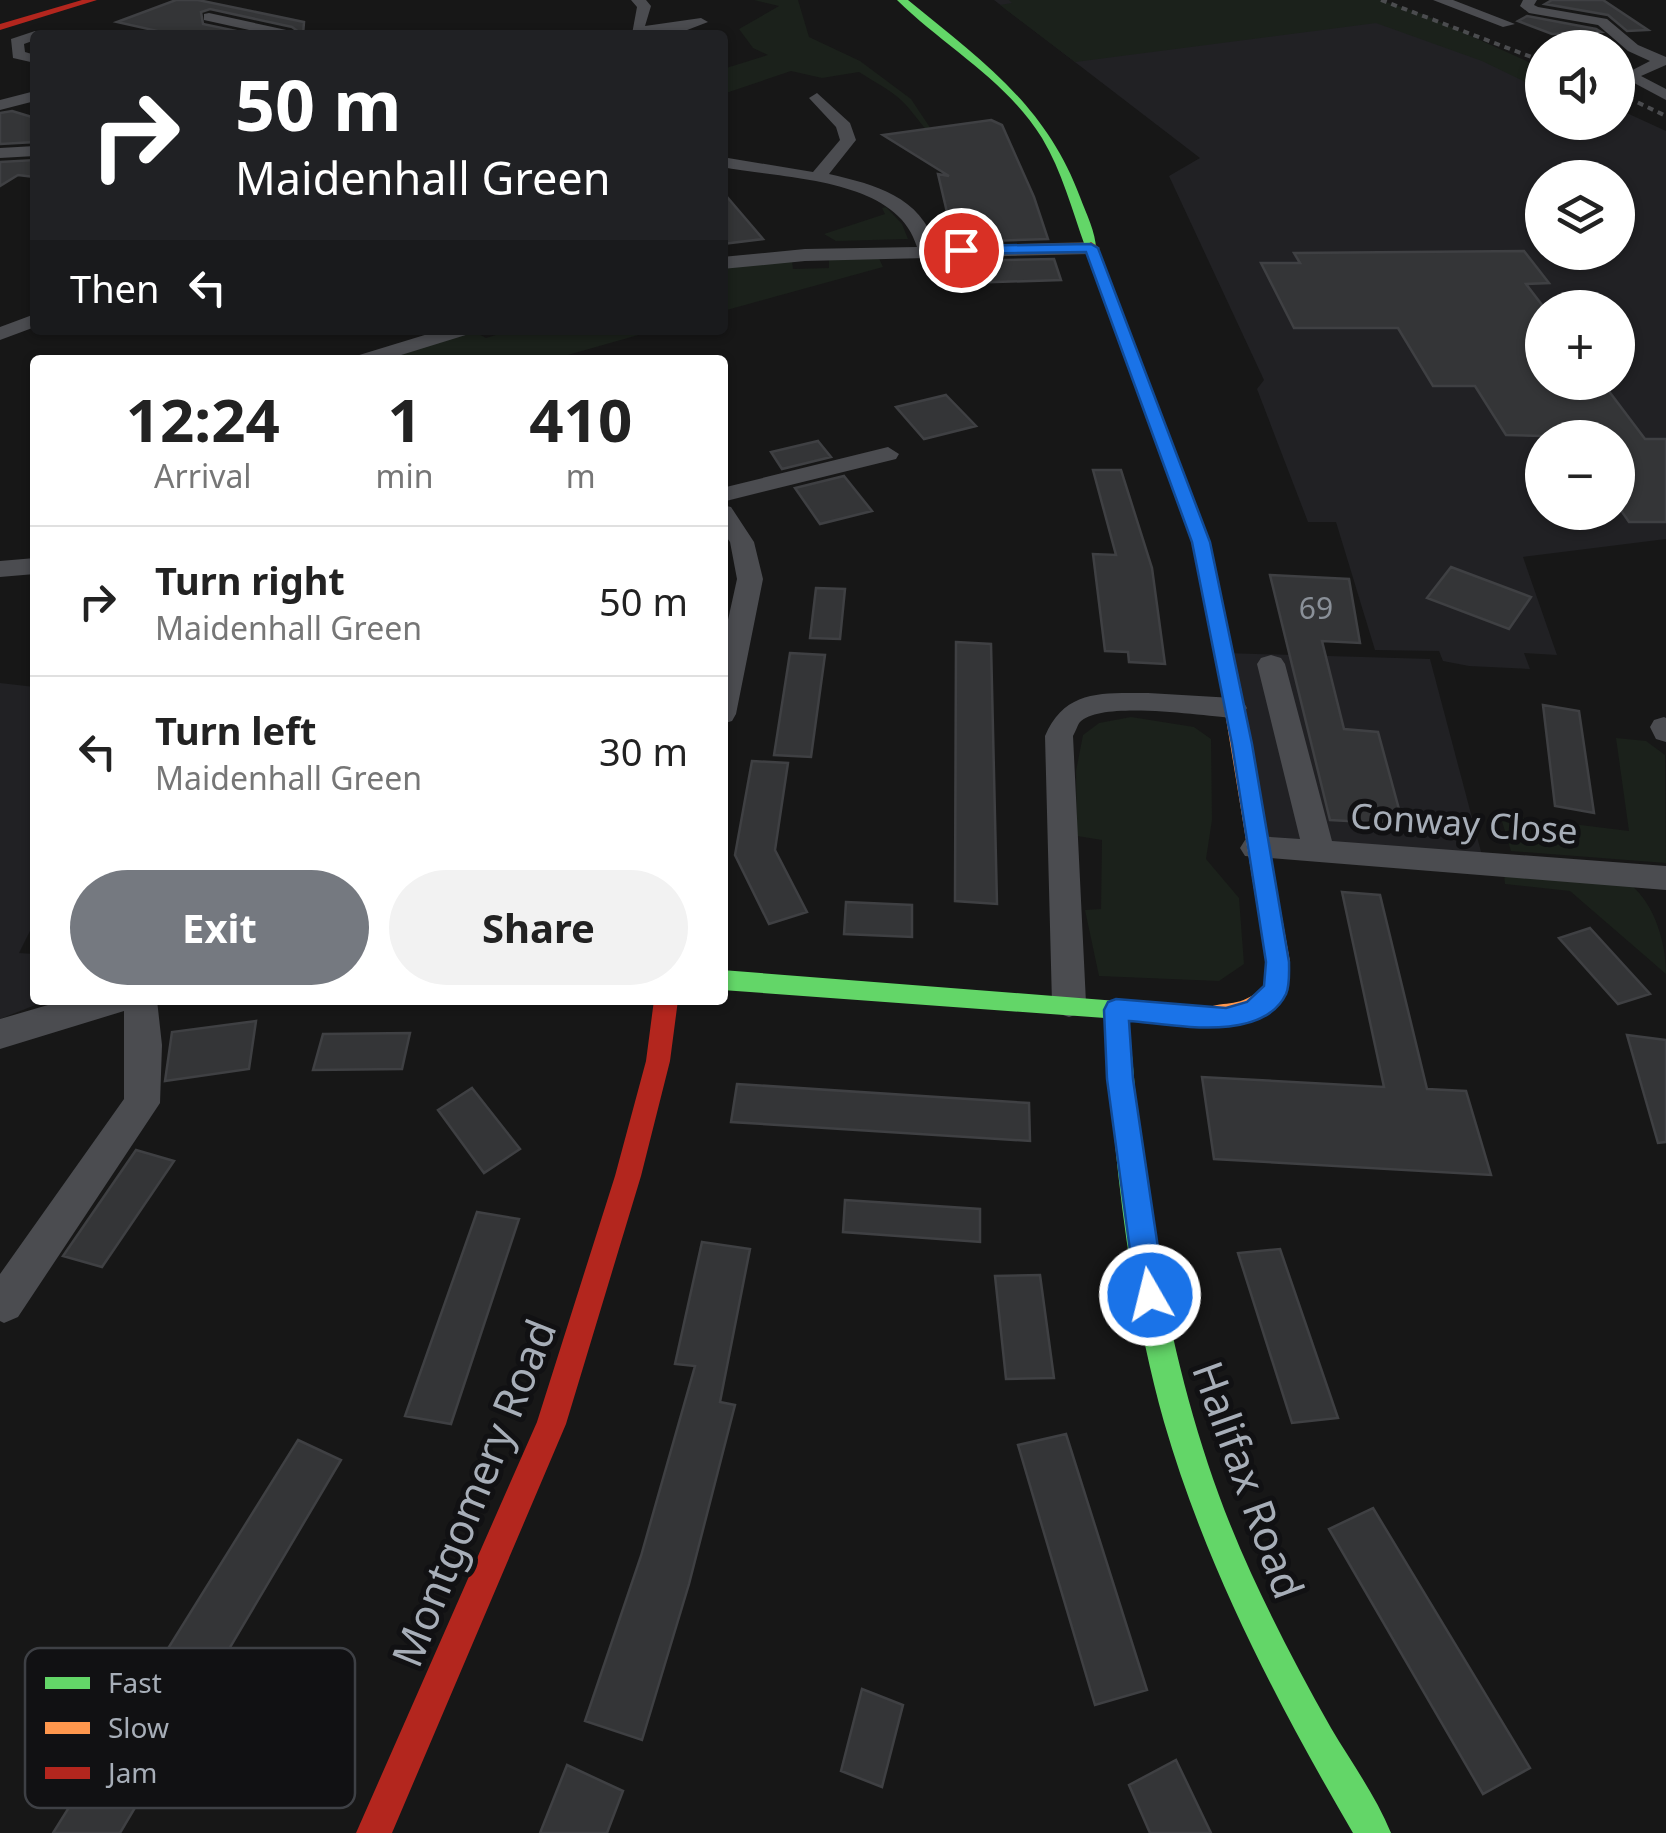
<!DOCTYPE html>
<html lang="en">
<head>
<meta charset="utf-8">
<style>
	body { margin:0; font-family:"Noto Sans",sans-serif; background:#f2f2f2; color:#222; height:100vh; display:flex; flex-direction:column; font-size:38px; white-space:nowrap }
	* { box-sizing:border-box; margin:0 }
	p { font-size:32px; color:#767676 }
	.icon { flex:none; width:55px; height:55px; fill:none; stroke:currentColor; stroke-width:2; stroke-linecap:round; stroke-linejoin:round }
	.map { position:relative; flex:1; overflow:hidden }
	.side { position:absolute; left:30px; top:355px; width:698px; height:650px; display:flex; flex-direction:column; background:#fff; border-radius:10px; box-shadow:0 2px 8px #0004 }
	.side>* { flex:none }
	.hud { position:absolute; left:30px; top:30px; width:698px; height:305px; border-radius:10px; box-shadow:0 2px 8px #0004; background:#202124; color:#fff; overflow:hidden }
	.tools { position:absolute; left:1525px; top:30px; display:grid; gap:20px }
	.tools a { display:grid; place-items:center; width:110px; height:110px; border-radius:50%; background:#fff; box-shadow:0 2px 8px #0004; font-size:50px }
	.pin { position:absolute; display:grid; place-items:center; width:85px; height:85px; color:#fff; margin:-42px; border:5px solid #fff; border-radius:50%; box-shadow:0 2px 10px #0007 }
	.me { position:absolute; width:110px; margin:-55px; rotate:352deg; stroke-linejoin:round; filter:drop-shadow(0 0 8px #0008) }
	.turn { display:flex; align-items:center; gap:35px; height:210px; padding:0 40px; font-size:45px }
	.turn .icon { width:130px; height:130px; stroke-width:2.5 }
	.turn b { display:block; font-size:70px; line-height:85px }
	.then { display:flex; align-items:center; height:95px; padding:0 40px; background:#0003; gap:20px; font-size:38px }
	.eta { display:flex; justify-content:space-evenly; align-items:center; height:170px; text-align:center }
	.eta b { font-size:60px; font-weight:700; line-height:70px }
	.button { display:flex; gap:20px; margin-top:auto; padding:20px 40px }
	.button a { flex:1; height:115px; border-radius:60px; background:#757980; color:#fff; font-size:40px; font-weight:700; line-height:115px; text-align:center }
	.button a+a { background:#f2f2f2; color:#222 }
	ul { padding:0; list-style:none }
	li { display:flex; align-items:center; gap:30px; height:150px; padding:0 40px; border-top:2px solid #e0e0e0 }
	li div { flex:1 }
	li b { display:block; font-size:38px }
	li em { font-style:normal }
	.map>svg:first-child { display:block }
</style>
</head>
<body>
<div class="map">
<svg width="1666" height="1833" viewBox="0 0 1666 1833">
	<rect width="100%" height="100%" fill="#171717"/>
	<path fill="#212124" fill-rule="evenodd" d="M994,0H1334L1542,76V122H1618V109L1666,131V539L1523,557L1557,655L1524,653L1530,669L1469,666L1443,661L1439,651L1375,650L1336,522H1308L1257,389L1264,380L1169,176L1200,158ZM1542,178H1618V252H1542ZM1542,308H1618V382H1542ZM1542,438H1618V512H1542Z
		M1225,653L1430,659L1484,863L1256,848Z
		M0,683L35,687V921L19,953L35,954V1000H48L0,1019Z"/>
	<path fill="#1b211b" d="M754,0H798L809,37L860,61L911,99L939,141C922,129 916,114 901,100C889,89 873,81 859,72L822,78L791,71L723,94V69L768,55L753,48L739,29L779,6Z
		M1009,0H1380L1422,14L1542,68V90L1482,61L1376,23L1075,62L1000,5L1012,3Z
		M886,207L902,224L908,239L836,241L824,234L885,214L882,208Z
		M878,256L883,267L723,311V267L792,261L793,269L829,268V259Z
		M512,330H656L550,360H399L395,355L473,331L486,338Z
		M1131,717L1194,727L1211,739L1212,820L1206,859L1239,898L1244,964L1219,981L1099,976L1085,910L1101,909L1102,840L1077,836L1076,771L1083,735L1099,723Z
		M1616,738L1646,741L1665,755L1666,863L1511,851L1500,815L1629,831Z
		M1504,875L1631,885C1655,905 1666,943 1666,974L1570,891L1505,884Z"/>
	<path fill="#343537" stroke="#3f4043" stroke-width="2.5" d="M176,0H198L304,22L303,35L292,27L210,9L201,12L203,24L255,35H175L117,22Z
		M1552,0H1603L1648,30L1627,31L1608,15L1545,4Z
		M1527,16L1596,29L1601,32L1552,34L1518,21Z
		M12,111L35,118V142L0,144V113Z
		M991,120L1002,125L1034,197L1048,239L954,242L938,174L949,176L883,135Z
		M35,160V177L18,175L0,186V162Z
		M722,191L763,239L722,244Z
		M1524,251L1549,283L1526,284L1542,305V382H1602L1645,439H1666V522H1629L1618,506V438L1506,435L1475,386H1433L1398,328H1294L1261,263H1300L1294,253Z
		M1054,259L1061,280L965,283L959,261Z
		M946,395L976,426L924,439L896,407Z
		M818,441L831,457L782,469L771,452Z
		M1093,470H1121L1152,568L1165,664L1129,662L1128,652L1105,651L1093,554L1116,555Z
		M844,476L872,511L820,524L795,488Z
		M1451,567L1531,597L1509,629L1427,598Z
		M1270,575L1349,579L1360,643L1322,641L1344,729L1378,732L1403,824L1330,820Z
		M816,588L845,589L840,639L810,638Z
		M956,642L991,644L997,904L955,901Z
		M790,653L825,655L811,757L774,755Z
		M1543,705L1579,711L1594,813L1555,806Z
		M752,761L788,763L775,850L807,912L769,924L735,855Z
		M1342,892L1380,895L1427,1089L1466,1091L1491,1175L1214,1159L1202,1077L1384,1087Z
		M846,902L912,905V937L844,934Z
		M1590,928L1650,994L1618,1004L1559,938Z
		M256,1021L249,1069L165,1081L172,1032Z
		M410,1033L402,1069L313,1070L323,1034Z
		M1627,1035L1666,1040V1142L1658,1143Z
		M737,1084L1029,1103L1030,1141L731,1122Z
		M472,1088L520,1149L484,1173L438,1110Z
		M136,1150L174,1161L102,1267L63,1256Z
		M845,1200L980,1209V1242L843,1232Z
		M477,1212L519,1219L451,1424L405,1416Z
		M702,1242L750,1249L720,1402L735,1405L689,1584L642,1740L585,1721L641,1556L695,1366L675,1364Z
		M1280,1249L1338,1418L1292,1423L1238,1253Z
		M1040,1275L1054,1378L1006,1379L995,1276Z
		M1066,1434L1147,1690L1095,1705L1018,1445Z
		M298,1440L341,1460L120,1833H53Z
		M1373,1508L1530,1768L1483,1794L1329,1529Z
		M862,1689L903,1705L882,1787L841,1771Z
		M1176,1760L1211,1833H1150L1129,1785Z
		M567,1765L623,1791L607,1833H540Z"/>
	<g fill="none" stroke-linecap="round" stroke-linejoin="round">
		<path fill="#4b4c50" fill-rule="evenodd" d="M631,0H646L651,6L645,26L701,18L708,22L682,32L632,34L637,7Z
			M1433,0H1453L1515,24L1503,27Z
			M1523,0H1537L1534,5L1538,7L1607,19L1638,45L1666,57V65L1641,76L1666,89V100L1621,76L1650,61L1628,51L1598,25L1529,13L1520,6Z
			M209,13L291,31L298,35H272L204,20V14Z
			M35,31L42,35H35V40L24,44L25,52L35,55V63L13,58L11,39Z
			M35,91V101L0,110V100Z
			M817,93L850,123L856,140L829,174C876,185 920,196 936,246L1091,242L1100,248L1091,254L805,261L722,269V257L805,249L917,247C897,177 783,179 722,167V157L813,172L840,140L836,127L809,98Z
			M35,146V156L0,158V148Z
			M35,314V327L0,340V327Z
			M441,330H472L469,334L385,360H353L356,356Z
			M888,447L899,454L896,459L722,502V488Z
			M722,505L731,507L754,542L763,579L736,714L732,721L722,724V647L737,579L730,542L722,531Z
			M35,558V574L0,577V561Z
			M1271,655L1281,658L1285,664L1332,841L1666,866V890L1245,856L1240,848L1245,840L1256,836L1300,839L1257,664L1261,658Z
			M1148,693L1233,698L1243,701L1247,708L1243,715L1233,718C1203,716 1102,700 1080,722C1078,724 1075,733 1073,736L1086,1003L1081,1013L1069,1017L1057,1013L1052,1003L1045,736C1065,689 1102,693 1148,693Z
			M1664,717L1666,718V742L1656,739L1650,727L1654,720Z
			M65,1000H157L162,1045L160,1103L18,1317L4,1323L0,1321V1274L124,1099V1011L0,1049V1019Z"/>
		<path fill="#63d668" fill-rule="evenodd" d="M897,0H908C981,60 1046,105 1080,197C1086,213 1096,233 1096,249L1085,246C1072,210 1062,171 1042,138C1006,80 945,47 897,0Z
			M722,970L1218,1009L1222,1016L1218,1023L1210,1026L1129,1020C1144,1209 1171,1399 1251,1573C1275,1625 1302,1677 1331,1728C1351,1762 1376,1796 1391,1833H1353C1277,1703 1206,1567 1164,1422C1127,1290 1114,1154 1105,1018L722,990Z"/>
		<path fill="#ff974d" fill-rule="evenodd" d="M1231,682L1241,688L1290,962L1284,997C1262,1017 1232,1034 1202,1023L1198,1016L1202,1009C1230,999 1237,1010 1265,986L1266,962L1221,688Z"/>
		<path fill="#b3261e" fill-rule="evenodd" d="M82,0H97L0,30V24Z
			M1091,242L1097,246L1210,541L1241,688L1238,693H1224L1221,688L1192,541L1085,246Z
			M654,1000H678L670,1061L641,1176L566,1424L392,1833H356L537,1422L615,1176L646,1061Z"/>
		<path stroke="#4b4c4f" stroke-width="4" stroke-dasharray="6 5" stroke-linecap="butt" d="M1381,0L1542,61
			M1618,93L1666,116"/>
	</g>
	<path fill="#1a73e8" stroke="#114b97" stroke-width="2.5" d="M1091,244L1098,248L1210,542L1252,744L1289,962C1289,972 1290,985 1286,994C1262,1044 1172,1024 1129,1021L1133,1079L1165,1295L1160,1305L1150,1309L1141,1305L1136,1295L1107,1079L1104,1010L1108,1002L1116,999L1226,1008L1247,1002L1264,986L1266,962L1232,744L1192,542L1086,252L961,254L954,250L961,246Z"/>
	<g text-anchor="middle" stroke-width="10" stroke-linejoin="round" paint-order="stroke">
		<g font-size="30" fill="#8a9098">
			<text x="1316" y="619">69</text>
		</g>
		<g font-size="35" fill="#a7aeb8" stroke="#111113">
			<text transform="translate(1464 824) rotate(4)" y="12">Conway Close</text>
		</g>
		<g font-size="42" fill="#a7aeb8" stroke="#111113">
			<text transform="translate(1248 1480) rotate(70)" y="15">Halifax Road</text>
			<text transform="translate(474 1493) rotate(-68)" y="15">Montgomery Road</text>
		</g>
	</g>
	<rect x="25" y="1648" width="330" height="160" rx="15" fill="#111113" stroke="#3e4045" stroke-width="2.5"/>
	<rect x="45" y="1677" width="45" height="12" fill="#63d668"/>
	<rect x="45" y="1722" width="45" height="12" fill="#ff974d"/>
	<rect x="45" y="1767" width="45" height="12" fill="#b3261e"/>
	<g font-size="28" fill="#a7aeb8">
		<text x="108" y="1693">Fast</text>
		<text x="108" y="1738">Slow</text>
		<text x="108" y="1783">Jam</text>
	</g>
</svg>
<div class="tools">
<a><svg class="icon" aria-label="sound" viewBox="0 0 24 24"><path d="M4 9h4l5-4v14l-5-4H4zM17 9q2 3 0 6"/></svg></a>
<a><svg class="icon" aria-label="layers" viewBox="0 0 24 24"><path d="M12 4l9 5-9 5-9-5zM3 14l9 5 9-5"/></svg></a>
<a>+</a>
<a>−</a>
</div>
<div class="pin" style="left:961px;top:250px;background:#d93025"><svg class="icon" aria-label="arrive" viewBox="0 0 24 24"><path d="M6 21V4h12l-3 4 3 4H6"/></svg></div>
<svg class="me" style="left:1150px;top:1295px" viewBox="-20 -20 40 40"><circle r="17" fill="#1a73e8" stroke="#fff" stroke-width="3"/><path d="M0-11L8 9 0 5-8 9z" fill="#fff"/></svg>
<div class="hud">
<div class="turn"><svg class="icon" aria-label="right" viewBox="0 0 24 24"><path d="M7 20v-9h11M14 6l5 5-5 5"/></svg><div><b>50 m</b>Maidenhall Green</div></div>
<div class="then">Then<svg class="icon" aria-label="left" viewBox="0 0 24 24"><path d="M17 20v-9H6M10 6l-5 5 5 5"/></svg></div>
</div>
<section class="side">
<div class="eta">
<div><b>12:24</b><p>Arrival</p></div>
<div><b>1</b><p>min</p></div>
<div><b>410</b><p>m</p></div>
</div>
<ul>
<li><svg class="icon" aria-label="right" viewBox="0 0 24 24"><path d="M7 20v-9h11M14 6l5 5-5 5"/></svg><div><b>Turn right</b><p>Maidenhall Green</p></div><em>50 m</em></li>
<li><svg class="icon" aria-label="left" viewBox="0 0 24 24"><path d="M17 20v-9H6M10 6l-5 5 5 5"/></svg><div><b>Turn left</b><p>Maidenhall Green</p></div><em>30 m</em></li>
</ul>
<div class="button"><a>Exit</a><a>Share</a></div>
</section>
</div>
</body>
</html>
